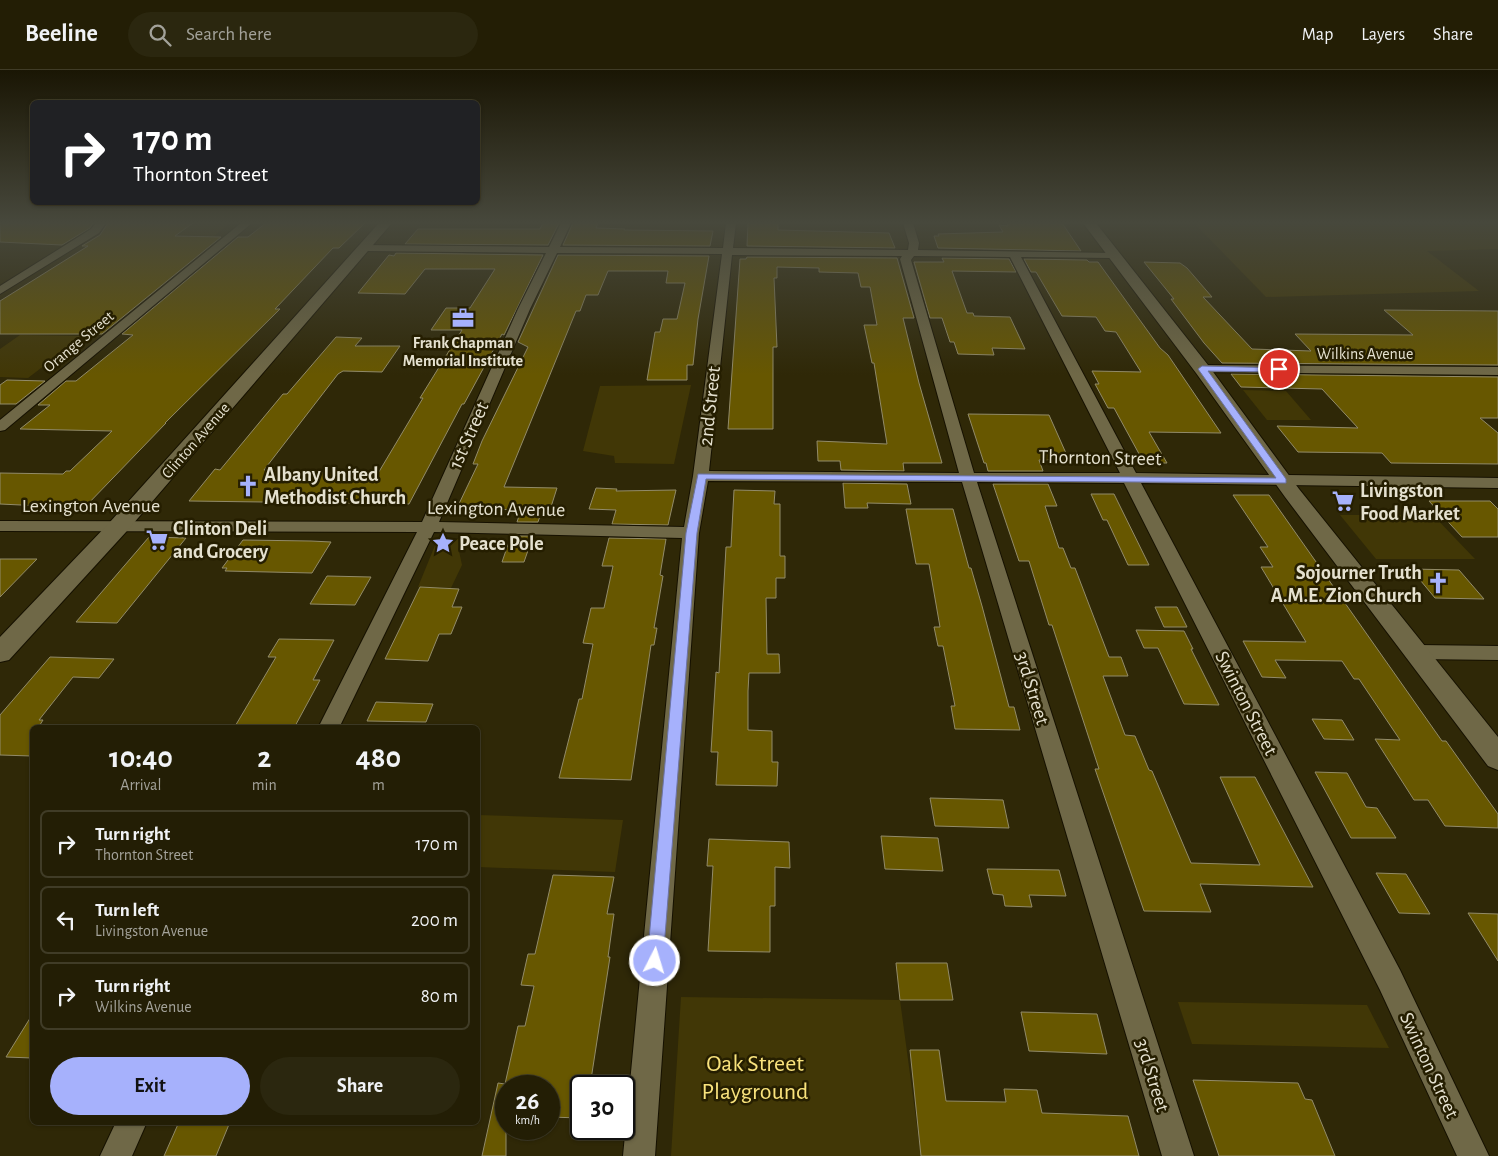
<!DOCTYPE html>
<html lang="en">
<head>
<meta charset="utf-8">
<style>
	body { margin:0; font-family:"Alegreya Sans",sans-serif; background:#2b270f; color:#f1f3f6; height:100vh; display:flex; flex-direction:column; font-size:19px; white-space:nowrap }
	* { box-sizing:border-box; margin:0 }
	p { font-size:16px; color:#a3a29a }
	.icon { flex:none; width:28px; height:28px; fill:none; stroke:currentColor; stroke-width:2; stroke-linecap:round; stroke-linejoin:round }
	.map { position:relative; flex:1; overflow:hidden }
	.drawer { position:absolute; left:30px; top:655px; width:450px; height:400px; display:flex; flex-direction:column; background:#231e05; border-radius:8px; box-shadow:0 1px 4px #0004,0 0 0 1px #403c27 }
	.drawer>* { flex:none }
	.top-card { position:absolute; left:30px; top:30px; width:450px; height:105px; border-radius:8px; box-shadow:0 1px 4px #0004,0 0 0 1px #403c27; background:#202124; color:#fff; overflow:hidden }
	.speed { position:absolute; left:495px; top:1005px; display:flex; gap:10px; font-size:25px; font-weight:700; text-align:center }
	.speed>* { display:grid; place-content:center; width:65px; height:65px; border-radius:50%; background:#231e05; box-shadow:0 1px 4px #0004,0 0 0 1px #403c27; line-height:1 }
	.speed small { font-size:12px; font-weight:400 }
	.speed .limit { border:2px solid #111; border-radius:8px; background:#fff; color:#111 }
	.pin { position:absolute; display:grid; place-items:center; width:42px; height:42px; color:#fff; margin:-21px; border:2px solid #fff; border-radius:50%; box-shadow:0 1px 5px #0007 }
	.me { position:absolute; width:55px; margin:-28px; rotate:5deg; stroke-linejoin:round; filter:drop-shadow(0 0 4px #0008) }
	.turn { display:flex; align-items:center; gap:18px; height:105px; padding:0 20px; font-size:22px }
	.turn .icon { width:65px; height:65px; stroke-width:2.5 }
	.turn b { display:block; font-size:35px; line-height:42px }
	.eta { display:flex; justify-content:space-evenly; align-items:center; height:85px; text-align:center }
	.eta b { font-size:30px; font-weight:700; line-height:35px }
	.action { display:flex; gap:10px; margin-top:auto; padding:10px 20px }
	.action a { flex:1; height:58px; border-radius:30px; background:#a6b1fc; color:#111; font-size:20px; font-weight:700; line-height:58px; text-align:center }
	.action a+a { background:#2b270f; color:#f1f3f6 }
	ul { padding:0; list-style:none }
	li { display:flex; align-items:center; gap:15px; height:68px; margin:0 10px 8px; padding:0 10px; border:2px solid #403c27; border-radius:8px }
	li div { flex:1 }
	li b { display:block; font-size:19px }
	li em { font-style:normal }
	header { display:flex; align-items:center; gap:30px; box-sizing:border-box; height:70px; padding:0 25px; background:#231e05; border-bottom:1px solid #403c27 }
	header strong { font-size:24px }
	nav { display:flex; gap:28px; margin-inline-start:auto; font-size:18px }
	.search { width:350px; height:45px; background:#2b270f; display:flex; align-items:center; gap:12px; box-sizing:border-box; padding:0 18px; border-radius:28px; color:#a3a29a; font-size:19px }
	.map>svg:first-child { display:block }
</style>
</head>
<body>
<header>
<strong>Beeline</strong>
<div class="search"><svg class="icon" aria-label="search" viewBox="0 0 24 24"><circle cx="10" cy="10" r="6"/><path d="M15 15l6 6"/></svg>Search here</div>
<nav><a>Map</a><a>Layers</a><a>Share</a></nav>
</header>
<div class="map">
<svg width="1498" height="1086" viewBox="0 0 1498 1086">
	<rect width="100%" height="100%" fill="#2f2807"/>
	<path fill="#413706" d="M194,153H230L214,166L178,165Z
		M1194,153H1498V179L1427,181L1479,221L1266,227Z
		M20,265L83,266L28,308L0,307V279Z
		M691,315L674,394L615,393L614,386L583,381L600,316Z
		M1243,320L1286,321L1311,350H1267Z
		M1340,445H1433L1475,489H1376Z
		M438,468L463,469L459,481L462,495L451,518L418,517Z
		M478,745L623,750L615,802L478,797Z
		M681,927L900,930L921,1086H671Z
		M1178,932L1367,935L1389,978L1192,974Z"/>
	<path fill="#675700" stroke="#928b69" d="M0,153H93L90,158L62,175L0,172Z
		M108,153H193L175,166L221,167L102,264H0V231L88,176H82L100,165Z
		M266,153H365L339,178H333L275,239H280L165,353H166L84,438L0,434V403L63,404L66,401H70L112,361L20,359L50,335H38L66,311H76L133,265L122,264L238,167H248Z
		M543,153H559L548,175L405,174L418,159H540Z
		M573,153H598L596,158L625,159L624,160L713,161L710,176L563,175Z
		M748,153H778V160L889,163L895,178L747,176Z
		M1007,153H1062L1081,181L938,178L934,166H939L938,164L1003,162L999,155L1008,156Z
		M396,183L543,185L504,265L502,264L464,334H462L409,434L189,431L215,399L220,400L283,324H287L336,267L362,268L355,276H400L382,302L343,301L338,304L264,400L377,405L423,328H420L462,260H431L446,238H470L495,199H425L405,224L358,223L389,185L394,186Z
		M558,185L709,186L698,249L693,295H687V310H647L655,262H660L663,249H677L685,213H666L668,201H608L598,225H586L580,241H576L504,417L557,418L550,440H542L538,452H517L521,440L457,438L478,394H473L482,371L528,277L518,272Z
		M747,187L897,188L914,248H903L919,313L942,393H903L904,401L841,400L840,391H818L817,371L887,374L874,293H872L864,255H877L870,217H861L858,203L819,202V198L777,197V208H774L777,277H773V359H728L740,189H746Z
		M942,188L1009,189L1016,202L952,201L967,243H973L974,246L1010,247L1025,279L992,278L994,285L958,284L954,272H950L942,248H930L914,192H944Z
		M1024,189L1087,190L1089,192H1098L1160,278L1168,285L1221,363L1149,362L1167,393H1144L1114,338H1108L1095,314H1099L1092,301L1141,302L1116,262L1105,261L1096,247L1062,246L1036,202H1031Z
		M1144,192L1180,193L1187,198L1212,227H1203L1252,279L1311,281L1295,264L1413,265L1384,240L1498,241V295L1222,293L1204,273L1171,229H1174Z
		M1231,304L1498,307V348H1480L1498,363V394L1391,393L1382,383L1298,382L1277,356L1358,358L1322,319L1241,317Z
		M7,310L45,311L16,334H0V315Z
		M968,344L1049,345L1069,390H1039L1043,401H988L986,393H984Z
		M843,413L907,414L911,434L867,433L868,438H845Z
		M993,414H1048L1057,436H1045L1059,478H1063L1071,498H1075L1109,587H1121L1128,606H1103L1125,665L1135,666L1149,700L1152,701L1191,793L1260,795L1220,707H1255L1313,817L1200,814L1211,842L1144,841L1095,699H1099L1052,555H1049L1029,491H1019Z
		M596,418L617,419L616,421L676,420L668,455L612,454L616,440L589,439Z
		M734,420L775,421L774,434H780V486H785V508H776V528H766L767,584H779L780,603H749L748,621V660L772,661V692H778L777,716L716,715L718,682H711L716,602L719,603L726,477H731Z
		M1091,424H1114L1149,495H1128L1107,450H1103Z
		M1233,425H1269L1442,671H1446L1498,744V758L1445,756L1428,730H1414L1375,669L1400,670L1359,609H1354L1342,591L1275,590L1286,608L1262,607L1243,571L1306,572L1261,497H1273L1260,477H1268Z
		M1429,431H1490L1498,439V467H1462Z
		M906,439H953L969,498H971L982,536L1009,637H1014L1020,660L955,659L951,636H955L943,576H938L934,557H940L929,494H916Z
		M511,466H533L524,492H502Z
		M149,467L186,468L117,553L76,552Z
		M609,468L666,469L660,505L663,506L654,558H657L654,575H651L631,710L559,708L579,629H582L593,574L583,573L591,538H604L613,496H602Z
		M243,470L311,471L331,472L312,503L225,501L227,498H222Z
		M0,489H37L0,527Z
		M1411,499L1459,500L1484,529L1435,528Z
		M327,506L371,507L355,535L310,534Z
		M420,517L459,519L452,537H462L451,564H439L428,591L385,589Z
		M1155,537H1177L1187,557H1164Z
		M1136,560L1184,561L1193,579H1191L1219,635L1184,634L1158,578H1144Z
		M279,569L334,570L313,610H320L294,658H234L276,587H268Z
		M50,587L114,589L99,608L73,607L39,650H43L38,658H32V686L0,685V645Z
		M376,632L433,634L426,652L367,651Z
		M1312,649L1342,650L1354,670L1324,669Z
		M1315,702L1347,703L1366,737L1377,738L1396,768H1351Z
		M930,728L1003,730L1009,758L935,756Z
		M881,766L938,768L943,801L885,799Z
		M709,769L789,772L790,798L775,797V836H770V882L708,881L713,796H707Z
		M987,799L1059,800L1066,826L1029,825L1032,837L1005,836L1003,825L993,824Z
		M1376,803L1406,804L1430,844L1399,843Z
		M553,805L614,807L607,844H614L608,887H610L590,1016H581V1048L549,1047V1016H506V1086H482L498,1013L505,1014L518,956H525L534,916L521,915L528,884H535Z
		M1468,843L1498,844V891Z
		M896,893H947L953,930H900Z
		M1021,942L1097,944L1107,984L1029,981Z
		M32,945V988L6,987Z
		M910,980H939L946,1031L1006,1032L1004,1019L1037,1020L1042,1043L1128,1046L1139,1086H921Z
		M1193,1010L1298,1013L1305,1029L1312,1030L1335,1086H1219Z
		M179,1052H230L216,1086H164Z"/>
	<g fill="none" stroke-linecap="round" stroke-linejoin="round">
		<g stroke="#161100" stroke-width="2">
			<path id="minor" d="M96,153H106L99,163L0,224V216L91,159Z
				M241,153H252L5,360L0,361V350Z
				M561,153H571L560,177L723,178L726,153H736L733,178L908,180L909,173L903,153H913L919,173L918,180L1116,183L1117,185L1116,187L1112,188L1021,187L1136,403L1498,408V418L1141,413L1400,900L1489,1086H1457L1380,920L1124,413L977,412L1194,1086H1162L962,412L708,411L699,463L655,1086H623L682,468L434,462L339,658H318L417,462L0,461V451L422,452L518,239L546,183L363,181L358,178L363,175L549,177ZM557,183L722,184L693,406L684,457L439,452L530,239ZM732,185L902,186L900,189L959,403L709,401ZM914,186L1010,187L1120,403H974L911,190Z
				M1202,295L1498,297V305L1197,302L1195,299Z
				M1418,575L1498,576V590L1418,589L1411,587L1408,582L1411,577Z
				M116,1052H147L132,1086H100Z"/>
		</g>
		<g stroke="#161100" stroke-width="2">
			<path id="tertiary" d="M379,153H392L126,462L9,590L0,592V567L110,452Z
				M1083,153H1096L1208,295L1299,419L1498,667V700L1488,696L1285,427L1196,303Z"/>
		</g>
		<use href="#minor" fill="#6f6847" fill-rule="evenodd"/>
		<use href="#tertiary" fill="#6f6847" fill-rule="evenodd"/>
	</g>
	<linearGradient id="sky" x2="0" y2="1"><stop stop-color="#1a1604"/><stop offset="0.5" stop-color="#47483c"/><stop offset="1" stop-color="#47483c" stop-opacity="0"/></linearGradient>
	<rect width="1498" height="305" fill="url(#sky)"/>
	<path fill="#a6b1fc" stroke="#6c73a4" d="M1202,296L1282,298L1283,299L1279,302L1208,301L1286,409V413L706,409L697,463L663,891L661,897L655,900L649,897L647,891L686,463L698,404L1276,408L1198,299Z"/>
	<defs>
		<g id="office-bare" transform="scale(1.725)"><path d="M-6-3h4V-5.5h4V-3h4V5H-6ZM-1-4.5V-3h2v-1.5ZM-6 0V1H6V0Z" fill="#a6b1fc" stroke="#251e00" stroke-width="2.5" paint-order="stroke"/></g>
		<g id="church-bare" transform="scale(1.725)"><path d="M-1.2-6h2.4v3.5h3.3v2.4h-3.3V6h-2.4V-.1h-3.3v-2.4h3.3Z" fill="#a6b1fc" stroke="#251e00" stroke-width="2.5" paint-order="stroke"/></g>
		<g id="supermarket-bare" transform="scale(1.725)"><path d="M-6-5.5h2.5l.6 2H6L4.5 2H-2.5L-4.4-4H-6ZM-1.5 3.2a1.3 1.3 0 1 0 .1 0ZM3 3.2a1.3 1.3 0 1 0 .1 0Z" fill="#a6b1fc" stroke="#251e00" stroke-width="2.5" paint-order="stroke"/></g>
		<g id="sight-bare" transform="scale(1.725)"><path d="M0-6L1.8-2.2L6-1.7L2.9 1.2L3.7 5.4L0 3.3L-3.7 5.4L-2.9 1.2L-6-1.7L-1.8-2.2Z" fill="#a6b1fc" stroke="#251e00" stroke-width="2.5" paint-order="stroke"/></g>
	</defs>
	<g fill-rule="evenodd">
		<use href="#office-bare" x="463" y="248"/>
		<use href="#church-bare" x="248" y="416"/>
		<use href="#supermarket-bare" x="1343" y="431"/>
		<use href="#supermarket-bare" x="157" y="470"/>
		<use href="#sight-bare" x="443" y="473"/>
		<use href="#church-bare" x="1438" y="513"/>
	</g>
	<g text-anchor="middle" stroke-width="5" stroke-linejoin="round" paint-order="stroke">
		<g font-size="16" fill="#e5e1cf" stroke="#251e00">
			<text transform="translate(78 271) rotate(-40)" y="6">Orange Street</text>
			<text x="1365" y="289">Wilkins Avenue</text>
			<text transform="translate(195 370) rotate(-49)" y="6">Clinton Avenue</text>
		</g>
		<g font-size="16" font-weight="bold" fill="#e5e1cf" stroke="#251e00">
			<text x="463" y="278">Frank Chapman<tspan x="463" dy="18">Memorial Institute</tspan></text>
		</g>
		<g font-size="20" fill="#e5e1cf" stroke="#251e00">
			<text transform="translate(709 336) rotate(-84)" y="7">2nd Street</text>
			<text transform="translate(468 365) rotate(-66)" y="7">1st Street</text>
			<text transform="translate(1100 387) rotate(1)" y="7">Thornton Street</text>
			<text x="91" y="442">Lexington Avenue</text>
			<text transform="translate(496 438) rotate(1)" y="7">Lexington Avenue</text>
			<text transform="translate(1033 618) rotate(73)" y="7">3rd Street</text>
			<text transform="translate(1247 633) rotate(63)" y="7">Swinton Street</text>
			<text transform="translate(1430 995) rotate(65)" y="7">Swinton Street</text>
			<text transform="translate(1153 1005) rotate(73)" y="7">3rd Street</text>
		</g>
		<g font-size="20" font-weight="bold" fill="#e5e1cf" stroke="#251e00" text-anchor="start">
			<text x="264" y="411">Albany United<tspan x="264" dy="23">Methodist Church</tspan></text>
			<text x="1360" y="427">Livingston<tspan x="1360" dy="23">Food Market</tspan></text>
			<text x="173" y="465">Clinton Deli<tspan x="173" dy="23">and Grocery</tspan></text>
			<text x="459" y="480">Peace Pole</text>
			<text x="1422" y="509" text-anchor="end">Sojourner Truth<tspan x="1422" dy="23">A.M.E. Zion Church</tspan></text>
		</g>
		<g font-size="24" fill="#f9e37c" stroke="#251e00">
			<text x="755" y="1001">Oak Street<tspan x="755" dy="28">Playground</tspan></text>
		</g>
	</g>
</svg>
<div class="speed"><div>26<small>km/h</small></div><div class="limit">30</div></div>
<div class="pin" style="left:1279px;top:299px;background:#d93025"><svg class="icon" aria-label="arrive" viewBox="0 0 24 24"><path d="M6 21V4h12l-3 4 3 4H6"/></svg></div>
<svg class="me" style="left:655px;top:891px" viewBox="-20 -20 40 40"><circle r="17" fill="#a6b1fc" stroke="#fff" stroke-width="3"/><path d="M0-11L8 9 0 5-8 9z" fill="#fff"/></svg>
<div class="top-card">
<div class="turn"><svg class="icon" aria-label="right" viewBox="0 0 24 24"><path d="M7 20v-9h11M14 6l5 5-5 5"/></svg><div><b>170 m</b>Thornton Street</div></div>
</div>
<section class="drawer">
<div class="eta">
<div><b>10:40</b><p>Arrival</p></div>
<div><b>2</b><p>min</p></div>
<div><b>480</b><p>m</p></div>
</div>
<ul>
<li><svg class="icon" aria-label="right" viewBox="0 0 24 24"><path d="M7 20v-9h11M14 6l5 5-5 5"/></svg><div><b>Turn right</b><p>Thornton Street</p></div><em>170 m</em></li>
<li><svg class="icon" aria-label="left" viewBox="0 0 24 24"><path d="M17 20v-9H6M10 6l-5 5 5 5"/></svg><div><b>Turn left</b><p>Livingston Avenue</p></div><em>200 m</em></li>
<li><svg class="icon" aria-label="right" viewBox="0 0 24 24"><path d="M7 20v-9h11M14 6l5 5-5 5"/></svg><div><b>Turn right</b><p>Wilkins Avenue</p></div><em>80 m</em></li>
</ul>
<div class="action"><a>Exit</a><a>Share</a></div>
</section>
</div>
</body>
</html>
